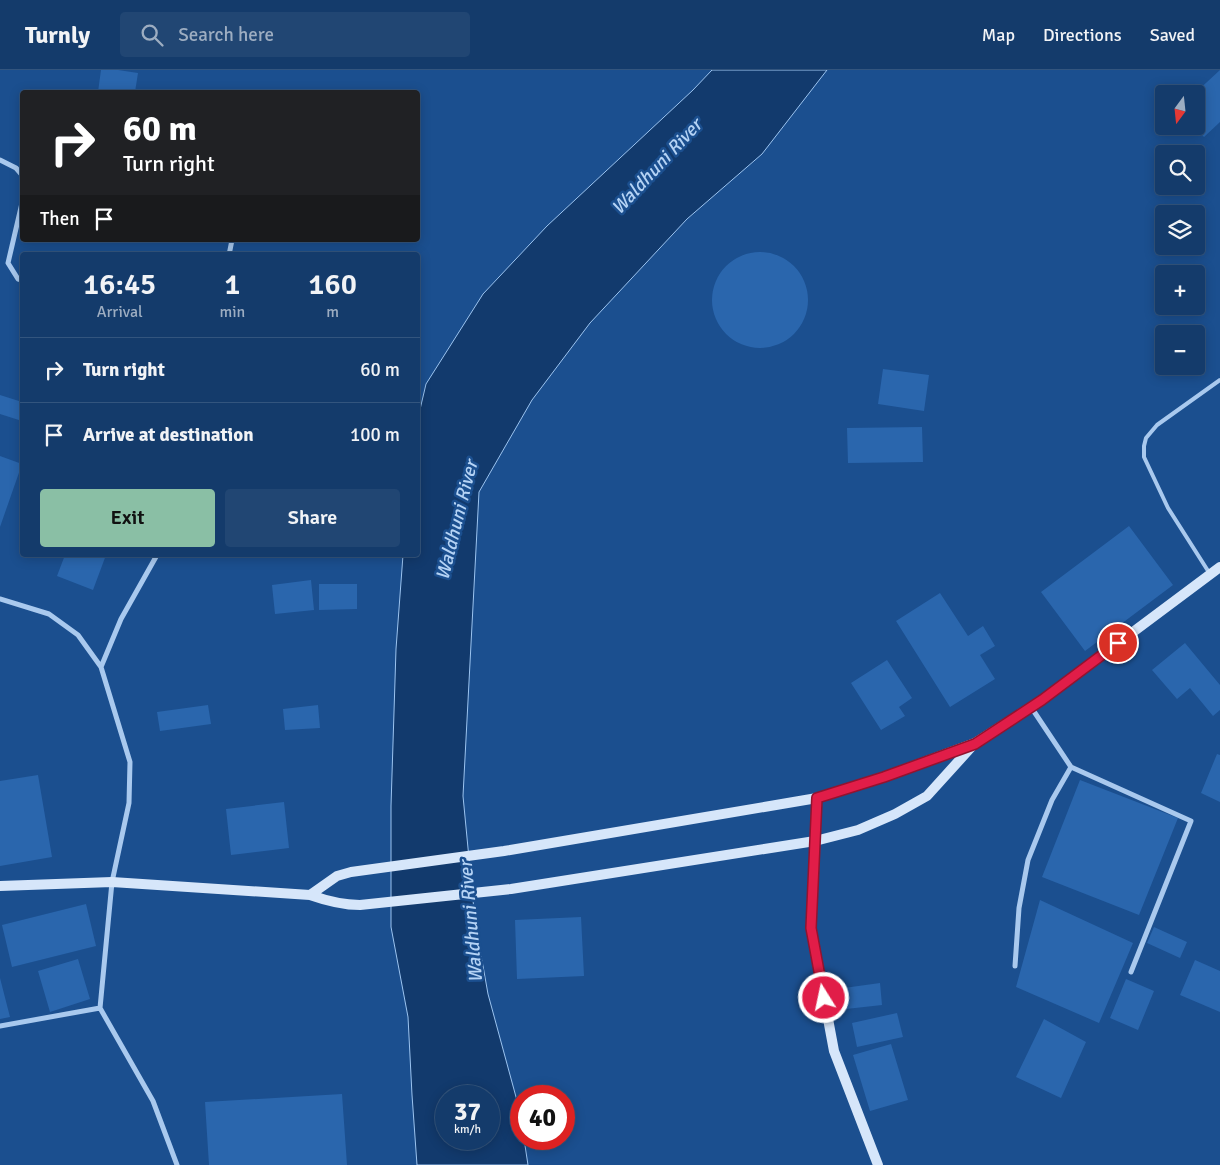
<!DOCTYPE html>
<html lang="en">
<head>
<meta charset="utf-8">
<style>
	body { margin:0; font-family:Signika,sans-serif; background:#214673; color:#f1f3f6; height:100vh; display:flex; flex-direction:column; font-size:19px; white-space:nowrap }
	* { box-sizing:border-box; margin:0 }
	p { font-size:16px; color:#9dadc1 }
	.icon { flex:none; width:28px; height:28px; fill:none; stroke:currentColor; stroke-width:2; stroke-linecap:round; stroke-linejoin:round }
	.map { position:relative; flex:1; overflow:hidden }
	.side { position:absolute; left:20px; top:182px; width:400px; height:305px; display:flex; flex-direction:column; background:#143b6b; border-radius:5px; box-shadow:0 2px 12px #0003,0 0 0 1px #33557e }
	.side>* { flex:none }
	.banner { position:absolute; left:20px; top:20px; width:400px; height:152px; border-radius:5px; box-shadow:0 2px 12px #0003,0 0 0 1px #33557e; background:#202124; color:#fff; overflow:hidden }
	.needle { width:32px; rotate:195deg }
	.controls { position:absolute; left:1155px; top:15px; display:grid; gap:10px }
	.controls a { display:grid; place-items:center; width:50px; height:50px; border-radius:5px; background:#143b6b; box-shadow:0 2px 12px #0003,0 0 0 1px #33557e; font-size:25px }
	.speed { position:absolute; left:435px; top:1015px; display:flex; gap:10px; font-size:25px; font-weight:700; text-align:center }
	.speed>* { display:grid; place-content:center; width:65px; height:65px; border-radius:50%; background:#143b6b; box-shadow:0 2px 12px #0003,0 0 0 1px #33557e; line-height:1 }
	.speed small { font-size:12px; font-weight:400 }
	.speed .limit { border:8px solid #d22; background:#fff; color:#111 }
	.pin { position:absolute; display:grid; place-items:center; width:42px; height:42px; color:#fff; margin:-21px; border:2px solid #fff; border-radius:50%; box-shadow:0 1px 5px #0007 }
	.me { position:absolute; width:55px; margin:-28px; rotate:350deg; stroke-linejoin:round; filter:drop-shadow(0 0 4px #0008) }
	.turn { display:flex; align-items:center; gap:18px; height:105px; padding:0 20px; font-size:22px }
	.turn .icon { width:65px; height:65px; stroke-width:2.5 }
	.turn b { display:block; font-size:35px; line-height:42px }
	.then { display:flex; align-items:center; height:48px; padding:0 20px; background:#0003; gap:10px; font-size:19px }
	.eta { display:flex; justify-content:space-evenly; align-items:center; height:85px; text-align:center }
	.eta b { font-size:30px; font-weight:600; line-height:35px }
	.cta { display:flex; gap:10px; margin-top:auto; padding:10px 20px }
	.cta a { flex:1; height:58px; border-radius:5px; background:#8abfa5; color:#111; font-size:20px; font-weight:600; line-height:58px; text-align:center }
	.cta a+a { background:#214673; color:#f1f3f6 }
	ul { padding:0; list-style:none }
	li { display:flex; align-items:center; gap:15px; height:65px; padding:0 20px; border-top:1px solid #33557e }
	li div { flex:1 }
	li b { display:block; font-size:19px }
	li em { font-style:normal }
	header { display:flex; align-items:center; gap:30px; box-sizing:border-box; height:70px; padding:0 25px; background:#143b6b; border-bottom:1px solid #33557e }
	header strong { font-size:24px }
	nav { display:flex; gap:28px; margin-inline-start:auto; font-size:18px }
	.search { width:350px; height:45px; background:#214673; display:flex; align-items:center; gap:12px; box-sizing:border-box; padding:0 18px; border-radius:5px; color:#9dadc1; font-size:19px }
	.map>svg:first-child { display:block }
</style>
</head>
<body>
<header>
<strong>Turnly</strong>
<div class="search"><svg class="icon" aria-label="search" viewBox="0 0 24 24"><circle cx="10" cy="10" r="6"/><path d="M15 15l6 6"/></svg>Search here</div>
<nav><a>Map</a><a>Directions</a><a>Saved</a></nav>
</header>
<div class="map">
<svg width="1220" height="1095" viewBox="0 0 1220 1095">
	<rect width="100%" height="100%" fill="#1b4f8f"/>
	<path fill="#123a6d" stroke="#9cc4f0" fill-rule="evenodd" d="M712,0H827L762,84L687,149L590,253L532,330L479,422L463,726L475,851L488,924L519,1038L521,1053V1069H524L528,1095H417L412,1025L408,947L391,857V736L396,579L403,485H418V348L426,314L483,224L547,156L693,20ZM446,1026H489V1069H446Z"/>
	<path fill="#2a66ad" d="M101,0H118L138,3L135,22H98Z
		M1220,0V52L1204,67L1194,56H1196V24H1194Z
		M712 230a48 48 0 1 1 96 0a48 48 0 1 1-96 0Z
		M883,299L929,305L924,341L878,334Z
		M0,325L22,332V351L0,344Z
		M922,357L923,392L848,393L847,358Z
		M0,386L22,394L0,457Z
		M1129,456L1173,515L1085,581L1041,522Z
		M65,485H106L93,520L57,506Z
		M311,510L314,540L275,544L272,515Z
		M319,514H357V539L319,540Z
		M940,523L968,566L983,556L995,576L980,585L995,609L950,637L896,551Z
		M1185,573L1220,615V640L1213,646L1190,618L1177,629L1152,600Z
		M887,590L912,628L899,637L905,646L881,660L851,613Z
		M208,635L211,654L160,661L157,642Z
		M318,635L320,658L285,660L283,639Z
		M1217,684L1220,685V732L1201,723Z
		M38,705L52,787L0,796V711Z
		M1080,710L1178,748L1139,845L1042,807Z
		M284,732L289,778L231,785L226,739Z
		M1040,830L1133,873L1099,953L1016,917Z
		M86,834L96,876L12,897L2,855Z
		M581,847L584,906L517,909L515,850Z
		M1154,857L1187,872L1180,888L1147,873Z
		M78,889L90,929L50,942L38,901Z
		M1195,890L1220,901V942L1180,925Z
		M0,908L10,947L0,949Z
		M1126,909L1154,921L1138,960L1110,948Z
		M880,913L882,935L846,939L844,918Z
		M897,943L903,967L857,977L852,953Z
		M1044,949L1086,972L1061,1028L1016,1007Z
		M891,974L908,1030L870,1041L853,985Z
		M342,1024L347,1095H209L205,1032Z"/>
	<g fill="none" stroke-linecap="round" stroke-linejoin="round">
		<path stroke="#a9c9ee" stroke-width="4" d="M1210,504L1168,438L1144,387V376L1146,368L1157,355L1220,310"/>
		<path stroke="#a9c9ee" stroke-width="5" d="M0,90L16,98L22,105
			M22,133L8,193L18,209L22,210
			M229,185L232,170
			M0,529L49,544L78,565L101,597L130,692L129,733L112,812L100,938L153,1031L177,1095
			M101,597L121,549L157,485
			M1031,637L1071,697L1191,751L1131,902
			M1015,896L1019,838L1028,790L1052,730L1071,697
			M0,956L100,938"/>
		<path stroke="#d6e6fa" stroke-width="10" d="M817,728L811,858L834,981L878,1095
			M0,816L112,812L310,825C327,831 342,835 360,835L511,819L815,771L858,760L895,744L927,726L975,673
			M310,825L337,806L351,802L504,781L817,728L884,707L975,673L1042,630L1220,497"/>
	</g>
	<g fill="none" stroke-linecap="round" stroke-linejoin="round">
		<g stroke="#92132f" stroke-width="12">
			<path id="route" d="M824,928L811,858L817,728L884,707L975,674L1042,630L1118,573"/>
		</g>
		<use href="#route" stroke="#e11d48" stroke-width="9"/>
	</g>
	<g text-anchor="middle" stroke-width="5" stroke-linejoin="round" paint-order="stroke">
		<g font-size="19" font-style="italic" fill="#b5d3f5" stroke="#1b4f8f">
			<text transform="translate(656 96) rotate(-47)" y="7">Waldhuni River</text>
			<text transform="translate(456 450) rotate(-76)" y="7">Waldhuni River</text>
			<text transform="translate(470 852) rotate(-95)" y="7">Waldhuni River</text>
		</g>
	</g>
</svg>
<div class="controls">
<a><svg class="needle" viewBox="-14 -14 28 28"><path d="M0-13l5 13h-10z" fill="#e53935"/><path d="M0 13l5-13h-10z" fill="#9dadc1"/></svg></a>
<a><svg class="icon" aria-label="search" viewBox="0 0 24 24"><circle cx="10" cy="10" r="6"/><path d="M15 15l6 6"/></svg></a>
<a><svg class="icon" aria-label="layers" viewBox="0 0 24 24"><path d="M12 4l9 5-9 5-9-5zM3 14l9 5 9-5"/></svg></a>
<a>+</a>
<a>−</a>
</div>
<div class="speed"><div>37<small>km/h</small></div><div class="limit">40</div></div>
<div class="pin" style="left:1118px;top:573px;background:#d93025"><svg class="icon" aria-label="arrive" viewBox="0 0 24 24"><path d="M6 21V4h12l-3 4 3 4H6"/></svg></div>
<svg class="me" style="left:824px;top:928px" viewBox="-20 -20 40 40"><circle r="17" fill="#e11d48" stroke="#fff" stroke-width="3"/><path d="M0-11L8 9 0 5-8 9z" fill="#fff"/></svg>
<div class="banner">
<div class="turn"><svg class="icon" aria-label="right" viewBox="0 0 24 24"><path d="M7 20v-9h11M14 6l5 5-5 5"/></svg><div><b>60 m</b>Turn right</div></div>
<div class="then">Then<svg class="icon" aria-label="arrive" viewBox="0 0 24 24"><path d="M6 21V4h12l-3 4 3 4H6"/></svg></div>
</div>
<section class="side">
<div class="eta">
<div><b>16:45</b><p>Arrival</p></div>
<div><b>1</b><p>min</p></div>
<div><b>160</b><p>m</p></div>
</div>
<ul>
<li><svg class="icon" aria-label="right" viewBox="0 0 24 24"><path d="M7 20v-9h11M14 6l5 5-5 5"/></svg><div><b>Turn right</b></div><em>60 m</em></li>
<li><svg class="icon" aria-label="arrive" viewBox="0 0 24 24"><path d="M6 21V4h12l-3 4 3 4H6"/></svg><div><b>Arrive at destination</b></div><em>100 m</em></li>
</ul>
<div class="cta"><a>Exit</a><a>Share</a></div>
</section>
</div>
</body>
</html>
